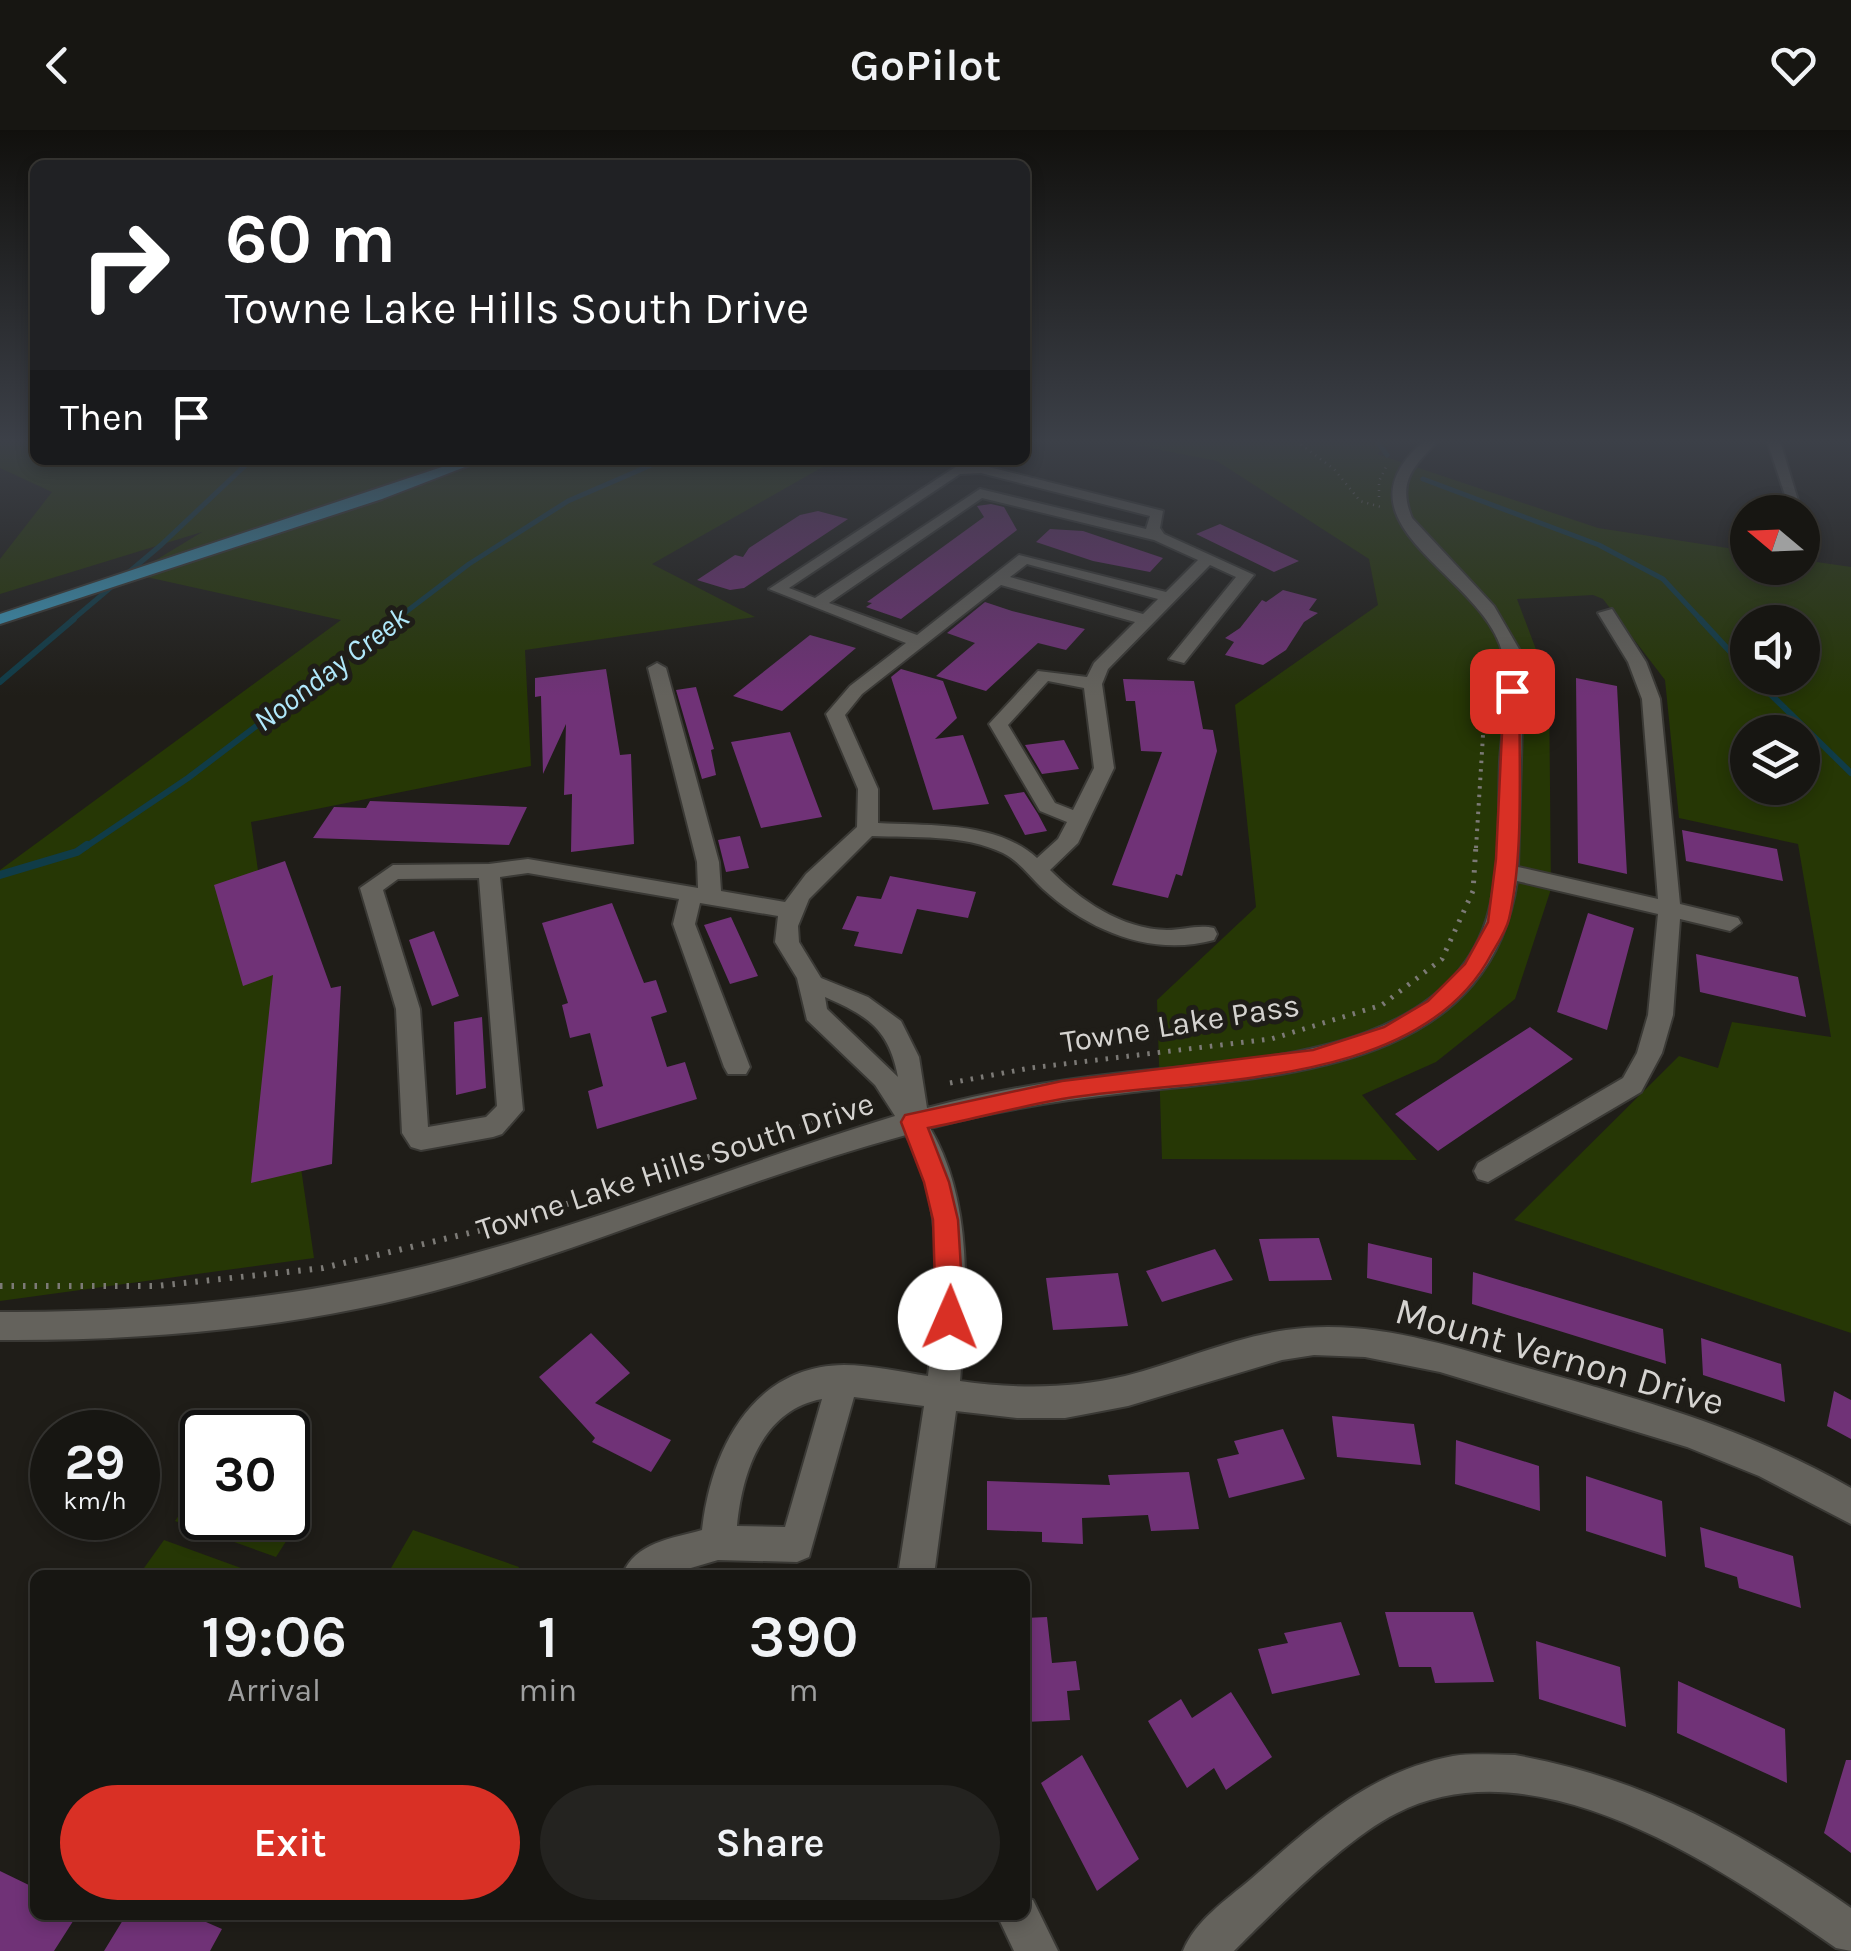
<!DOCTYPE html>
<html lang="en">
<head>
<meta charset="utf-8">
<style>
	body { margin:0; font-family:Karla,sans-serif; background:#242320; color:#f1f3f6; height:100vh; display:flex; flex-direction:column; font-size:38px; white-space:nowrap }
	* { box-sizing:border-box; margin:0 }
	p { font-size:32px; color:#9e9f9f }
	.icon { flex:none; width:55px; height:55px; fill:none; stroke:currentColor; stroke-width:2; stroke-linecap:round; stroke-linejoin:round }
	.map { position:relative; flex:1; overflow:hidden }
	.drawer { position:absolute; left:30px; top:1440px; width:1000px; height:350px; display:flex; flex-direction:column; background:#171612; border-radius:15px; box-shadow:0 5px 15px #0003,0 0 0 2px #363532 }
	.drawer>* { flex:none }
	.hud { position:absolute; left:30px; top:30px; width:1000px; height:305px; border-radius:15px; box-shadow:0 5px 15px #0003,0 0 0 2px #363532; background:#202124; color:#fff; overflow:hidden }
	.needle { width:65px; rotate:289deg }
	.tools { position:absolute; left:1730px; top:365px; display:grid; gap:20px }
	.tools a { display:grid; place-items:center; width:90px; height:90px; border-radius:50%; background:#171612; box-shadow:0 5px 15px #0003,0 0 0 2px #363532; font-size:50px }
	.speed { position:absolute; left:30px; top:1280px; display:flex; gap:20px; font-size:50px; font-weight:700; text-align:center }
	.speed>* { display:grid; place-content:center; width:130px; height:130px; border-radius:50%; background:#171612; box-shadow:0 5px 15px #0003,0 0 0 2px #363532; line-height:1 }
	.speed small { font-size:25px; font-weight:400 }
	.speed .limit { border:5px solid #111; border-radius:15px; background:#fff; color:#111 }
	.pin { position:absolute; display:grid; place-items:center; width:85px; height:85px; color:#fff; margin:-42px; border-radius:20px; box-shadow:0 5px 15px #0006 }
	.me { position:absolute; width:110px; margin:-55px; rotate:1deg; stroke-linejoin:round; filter:drop-shadow(0 0 8px #0008) }
	.turn { display:flex; align-items:center; gap:35px; height:210px; padding:0 30px; font-size:45px }
	.turn .icon { width:130px; height:130px; stroke-width:2.5 }
	.turn b { display:block; font-size:70px; line-height:85px }
	.then { display:flex; align-items:center; height:95px; padding:0 30px; background:#0003; gap:20px; font-size:38px }
	.eta { display:flex; justify-content:space-evenly; align-items:center; height:170px; text-align:center }
	.eta b { font-size:60px; font-weight:600; line-height:70px }
	.action { display:flex; gap:20px; margin-top:auto; padding:20px 30px }
	.action a { flex:1; height:115px; border-radius:60px; background:#d93025; color:#fff; font-size:40px; font-weight:600; line-height:115px; text-align:center }
	.action a+a { background:#242320; color:#f1f3f6 }
	header { display:flex; justify-content:space-between; align-items:center; height:130px; padding:0 30px; background:#171612; font-size:45px; font-weight:600 }
	.map>svg:first-child { display:block }
</style>
</head>
<body>
<header><svg class="icon" aria-label="back" viewBox="0 0 24 24"><path d="M15 5l-7 7 7 7"/></svg>GoPilot<svg class="icon" aria-label="heart" viewBox="0 0 24 24"><path d="M12 20l-8-8c-3-5 5-10 8-4 3-6 11-1 8 4z"/></svg></header>
<div class="map">
<svg width="1851" height="1821" viewBox="0 0 1851 1821">
	<rect width="100%" height="100%" fill="#1f1d18"/>
	<path fill="#263705" fill-rule="evenodd" d="M0,311H35V330H835L652,434L755,487L525,520L531,636L251,692L314,1128L0,1171V740L341,490L133,444L202,402L0,464V429L52,362L0,338Z
		M1115,311H1393L1377,324L1598,398L1747,421L1748,438H1802L1803,430L1851,437V1203L1514,1090L1679,926L1718,938L1732,892L1831,907L1798,714L1679,688L1665,550L1603,469L1593,465L1517,469L1549,554L1551,759L1515,869L1436,932L1362,965L1417,1030L1162,1029L1157,870L1256,777L1235,575L1378,475L1369,429L1217,331ZM1748,492H1802V548H1748ZM1748,602H1802V658H1748Z
		M202,1353V1388H288V1362L312,1371L276,1427L175,1391Z
		M413,1400L519,1437L516,1445H387Z
		M164,1410L260,1445H139Z"/>
	<g fill="none" stroke-linecap="round" stroke-linejoin="round">
		<path stroke="#103c48" stroke-width="5" d="M1377,311L1387,325
			M1423,349L1599,415L1663,449L1702,491
			M71,491L161,415L251,330
			M394,491L469,434L568,371L663,330"/>
		<path stroke="#103c48" stroke-width="6" d="M1700,489L1748,541
			M1754,548L1851,643
			M0,552L74,489
			M84,718L188,648L397,489"/>
		<path stroke="#103c48" stroke-width="8" d="M0,745L77,722L87,715"/>
	</g>
	<path fill="#703277" d="M991,374L1004,377L1017,400L901,489L866,477L872,473L867,472L984,387L977,376Z
		M818,381L848,389L744,458L730,460L697,450L735,425L743,427L749,418L800,385Z
		M1220,394L1299,431L1274,442L1196,404Z
		M1050,399L1083,401L1163,428L1150,442L1093,431L1036,412Z
		M1283,460L1317,469L1309,480L1318,483L1304,492L1286,520L1263,535L1225,525L1234,512L1225,508L1240,498L1262,470L1266,472Z
		M985,472L1012,481L1085,499L1066,520L1038,513L986,561L936,546L975,513L947,503Z
		M810,505L856,518L782,581L733,566Z
		M606,539L620,625L631,624L634,714L571,722L572,664L564,665L566,594L543,644L541,566L535,567V548Z
		M901,539L943,551L957,588L935,609L963,605L989,674L933,680L891,547Z
		M1576,548L1617,556L1627,744L1578,733Z
		M1123,549L1194,551L1203,599L1213,600L1217,621L1182,746L1176,744L1168,768L1112,755L1162,622L1141,621L1135,571H1126Z
		M696,557L714,619L711,620L716,645L702,649L676,560Z
		M790,602L822,687L761,698L731,612Z
		M1064,610L1079,639L1042,644L1025,615Z
		M1024,662L1038,684L1047,701L1025,705L1004,665Z
		M370,671L527,677L509,715L313,708L334,677L366,678Z
		M1682,700L1777,719L1783,751L1686,731Z
		M740,706L749,738L726,742L718,710Z
		M285,731L331,858L341,856L332,1034L251,1053L273,845L243,856L214,755Z
		M890,746L976,762L968,788L917,779L902,824L854,816L859,802L842,799L857,766L881,769Z
		M612,773L644,853L656,850L667,882L651,887L667,937L685,932L697,969L597,999L588,961L603,956L590,903L570,908L562,875L568,873L542,793Z
		M1588,783L1634,798L1607,900L1557,882Z
		M731,787L758,846L730,854L704,795Z
		M434,801L459,866L432,876L409,810Z
		M1696,824L1798,847L1806,887L1700,862Z
		M482,887L486,958L456,965L454,892Z
		M1530,897L1573,929L1438,1021L1395,984Z
		M1319,1108L1332,1150L1269,1151L1259,1109Z
		M1368,1113L1432,1128V1164L1367,1148Z
		M1215,1119L1233,1150L1162,1172L1146,1141Z
		M1473,1142L1663,1199L1666,1234L1472,1174Z
		M1118,1143L1128,1196L1053,1200L1046,1148Z
		M591,1203L630,1243L595,1273L671,1310L651,1342L592,1312L595,1308L539,1247Z
		M1701,1208L1781,1234L1785,1272L1703,1245Z
		M1834,1261L1851,1270V1309L1827,1296Z
		M1332,1286L1414,1294L1421,1335L1337,1327Z
		M1283,1299L1305,1349L1229,1368L1217,1329L1239,1324L1234,1311Z
		M1456,1310L1539,1336L1540,1381L1455,1354Z
		M1189,1342L1199,1399L1151,1401L1148,1385L1082,1388L1083,1414L1042,1412V1402L987,1400V1351L1110,1355L1108,1345Z
		M1586,1346L1662,1371L1666,1427L1586,1401Z
		M1700,1397L1793,1426L1801,1478L1739,1458L1737,1447L1705,1437Z
		M1385,1482H1473L1494,1552L1435,1553L1431,1537H1399Z
		M1047,1487L1052,1533L1076,1531L1080,1560L1067,1561L1070,1590L1025,1592V1488Z
		M1341,1492L1360,1545L1272,1564L1258,1519L1288,1513L1284,1503Z
		M1536,1511L1620,1537L1626,1597L1539,1569Z
		M1678,1551L1785,1599L1787,1653L1677,1603Z
		M1231,1562L1272,1627L1226,1660L1214,1638L1187,1658L1148,1591L1181,1569L1192,1588Z
		M1082,1625L1139,1729L1097,1761L1041,1653Z
		M1846,1630H1851V1723L1824,1703Z
		M0,1741L35,1758V1785H77L54,1821H0Z
		M126,1785H190L222,1799L210,1821H104Z"/>
	<g fill="none" stroke-linecap="round" stroke-linejoin="round">
		<g stroke="#3a3935" stroke-width="4">
			<path id="minor" d="M1424,311H1438C1413,337 1397,352 1412,388L1494,476L1519,519L1523,559L1518,737L1658,769L1642,569L1628,532L1598,483L1612,479L1646,532L1660,569L1680,774L1738,788L1741,793L1730,801L1680,789L1673,885L1662,923L1641,962L1488,1052L1478,1049L1474,1041L1478,1033L1623,948L1637,923L1648,885L1658,784L1517,751C1489,943 1277,945 1125,963C1059,970 994,981 930,998C974,1072 967,1169 960,1251C1016,1259 1070,1259 1125,1246C1179,1232 1231,1208 1286,1200C1369,1188 1445,1215 1524,1237C1637,1268 1749,1299 1851,1358V1394L1759,1346L1687,1317L1440,1242L1365,1227L1314,1225L1282,1230L1128,1276L1065,1288H1017L956,1281L934,1445H898L924,1276L854,1267L809,1427L797,1432L718,1430L667,1445H622C636,1412 670,1409 702,1400C711,1320 752,1236 844,1235C871,1235 901,1242 928,1246C937,1170 947,1074 906,1005C754,1046 610,1110 459,1154C310,1197 155,1211 0,1210V1182C153,1183 304,1168 453,1129C603,1090 747,1031 895,986L875,955L807,890L797,848L775,812L778,786L700,773L695,794L750,937L746,944H728L724,937L673,794L679,769L528,743L500,747L523,980L502,1004L493,1007L421,1020L411,1017L402,1003L396,879L360,758L393,735L489,734L528,729L698,758L697,732L648,538L657,533L666,538L719,732L721,761L785,772L806,744L857,697L858,659L826,584L850,556L906,513L769,459L957,336L981,335L1163,381L1160,398L1164,404L1254,445L1184,533L1169,529L1236,447L1210,435L1108,539L1102,554L1114,638L1078,713L1050,740C1081,771 1122,799 1167,800C1183,800 1199,794 1214,798L1217,804L1214,810C1152,827 1089,801 1043,759C1030,747 1019,731 1003,723C964,704 914,708 872,706L809,769L798,796L799,812L821,848L868,867L901,891L919,927L927,978C988,962 1050,951 1113,944C1239,929 1459,931 1491,772C1501,727 1498,679 1500,631C1502,597 1510,558 1503,525C1486,445 1326,395 1424,311ZM981,343L1150,386L1146,399L980,359L815,468L789,458L960,344ZM982,368L1154,410L1198,430L1166,462L1019,425L917,505L829,473ZM1027,434L1158,469L1143,484L1010,447ZM1001,455L1135,492L1094,533L1087,547L1038,541L989,594L1040,681L1067,692L1058,709L1037,728C996,691 930,696 878,693V659L845,585L862,564ZM1048,551L1084,558L1094,638L1073,680L1055,673L1008,595ZM479,748L497,976L486,987L428,997L420,879L383,760L398,749ZM825,867C868,886 889,899 898,947L827,879ZM822,1269L785,1397L737,1396C742,1343 762,1280 822,1269Z
				M1767,311H1780L1800,377L1788,374Z
				M1515,1625C1644,1648 1744,1704 1851,1778V1821L1836,1818C1723,1739 1539,1611 1397,1683C1346,1708 1275,1780 1234,1821H1183C1195,1791 1226,1770 1251,1749C1314,1694 1368,1642 1453,1626C1473,1623 1495,1625 1515,1625Z
				M1025,1767L1033,1770L1058,1821H1014L997,1785H1025Z"/>
		</g>
		<g stroke="#3a3935" stroke-width="4">
			<path id="major" d="M463,330H483L382,369L0,494V484Z"/>
		</g>
		<path stroke="#7c7a76" stroke-width="2.5" stroke-dasharray="1 5" stroke-linecap="butt" d="M1296,311L1334,339L1360,371L1381,377
			M1379,367V351L1387,335"/>
		<path stroke="#7c7a76" stroke-width="4" stroke-dasharray="2.5 6" stroke-linecap="butt" d="M1476,718L1488,525"/>
		<path stroke="#7c7a76" stroke-width="5" stroke-dasharray="2.5 8" stroke-linecap="butt" d="M950,953L1030,938L1271,909L1382,875L1442,829L1473,761L1476,715
			M780,1003L862,976"/>
		<path stroke="#7c7a76" stroke-width="6" stroke-dasharray="2.5 9" stroke-linecap="butt" d="M0,1156H157L323,1138L507,1094L787,1001"/>
		<use href="#minor" fill="#64625c" fill-rule="evenodd"/>
		<use href="#major" fill="#3d96b7" fill-rule="evenodd"/>
	</g>
	<linearGradient id="sky" x2="0" y2="1"><stop stop-color="#11100d"/><stop offset="0.55" stop-color="#3c4048"/><stop offset="1" stop-color="#3c4048" stop-opacity="0"/></linearGradient>
	<rect width="1851" height="566" fill="url(#sky)"/>
	<path fill="#d93025" stroke="#8d1f18" stroke-width="2.5" d="M1512,556L1520,561C1518,633 1525,720 1509,789C1506,801 1498,813 1492,823C1421,961 1195,947 1062,969C1017,977 973,989 928,998L949,1052L958,1090L964,1188L960,1197L950,1201L940,1197L936,1188L933,1090L924,1052L901,992L905,985L1062,951L1313,920L1384,897L1428,871L1465,834L1488,792L1496,729L1504,561Z"/>
	<g text-anchor="middle" stroke-width="10" stroke-linejoin="round" paint-order="stroke">
		<g font-size="30" font-style="italic" fill="#b0e8fb" stroke="#1f1d18">
			<text transform="translate(331 539) rotate(-37)" y="10">Noonday Creek</text>
		</g>
		<g font-size="32" fill="#d5d3d0" stroke="#1f1d18">
			<text transform="translate(1180 893) rotate(-9)" y="11">Towne Lake Pass</text>
			<text transform="translate(675 1036) rotate(-18)" y="11">Towne Lake Hills South Drive</text>
		</g>
		<g font-size="38" fill="#d5d3d0" stroke="#1f1d18">
			<text transform="translate(1560 1226) rotate(16)" y="13">Mount Vernon Drive</text>
		</g>
	</g>
</svg>
<div class="tools">
<a><svg class="needle" viewBox="-14 -14 28 28"><path d="M0-13l5 13h-10z" fill="#e53935"/><path d="M0 13l5-13h-10z" fill="#9e9f9f"/></svg></a>
<a><svg class="icon" aria-label="sound" viewBox="0 0 24 24"><path d="M4 9h4l5-4v14l-5-4H4zM17 9q2 3 0 6"/></svg></a>
<a><svg class="icon" aria-label="layers" viewBox="0 0 24 24"><path d="M12 4l9 5-9 5-9-5zM3 14l9 5 9-5"/></svg></a>
</div>
<div class="speed"><div>29<small>km/h</small></div><div class="limit">30</div></div>
<div class="pin" style="left:1512px;top:561px;background:#d93025"><svg class="icon" aria-label="arrive" viewBox="0 0 24 24"><path d="M6 21V4h12l-3 4 3 4H6"/></svg></div>
<svg class="me" style="left:950px;top:1188px" viewBox="-20 -20 40 40"><circle r="19" fill="#fff"/><path d="M0-13L10 11 0 6-10 11z" fill="#d93025"/></svg>
<div class="hud">
<div class="turn"><svg class="icon" aria-label="right" viewBox="0 0 24 24"><path d="M7 20v-9h11M14 6l5 5-5 5"/></svg><div><b>60 m</b>Towne Lake Hills South Drive</div></div>
<div class="then">Then<svg class="icon" aria-label="arrive" viewBox="0 0 24 24"><path d="M6 21V4h12l-3 4 3 4H6"/></svg></div>
</div>
<section class="drawer">
<div class="eta">
<div><b>19:06</b><p>Arrival</p></div>
<div><b>1</b><p>min</p></div>
<div><b>390</b><p>m</p></div>
</div>
<div class="action"><a>Exit</a><a>Share</a></div>
</section>
</div>
</body>
</html>
